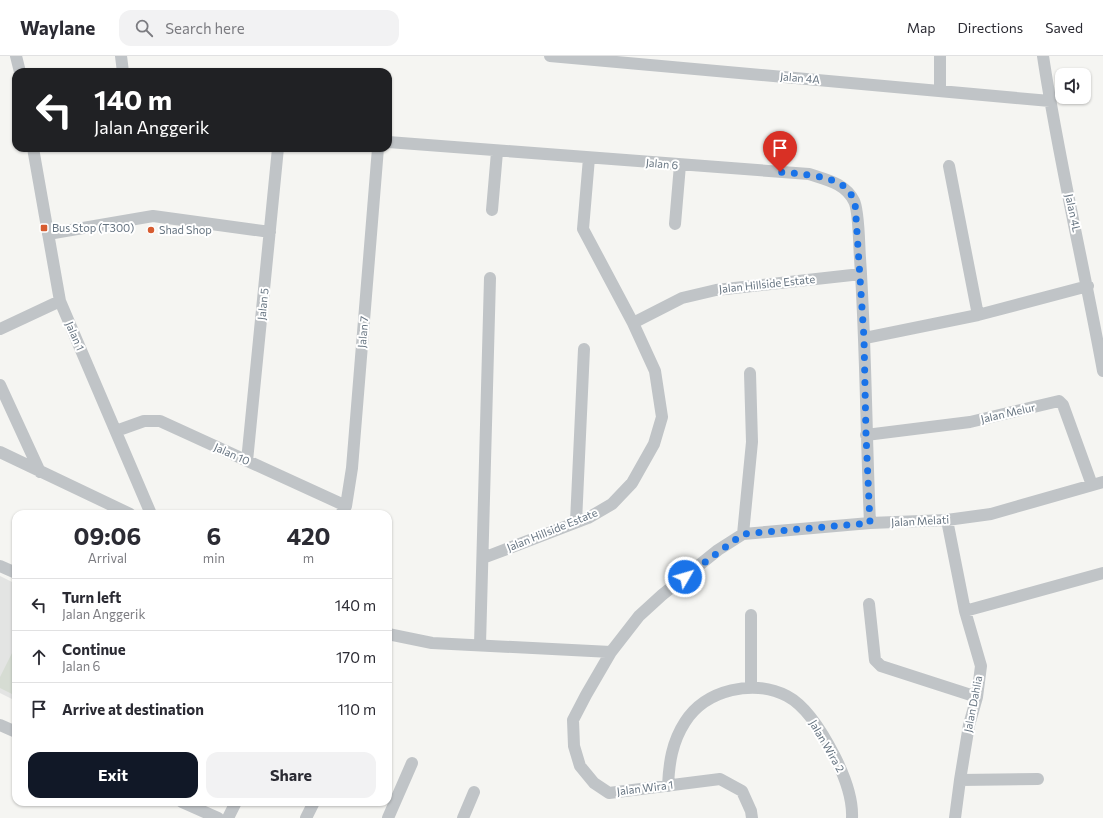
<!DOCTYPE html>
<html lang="en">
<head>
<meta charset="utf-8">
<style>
	body { margin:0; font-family:Commissioner,sans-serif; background:#f2f2f3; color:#2b2b33; height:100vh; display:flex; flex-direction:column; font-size:15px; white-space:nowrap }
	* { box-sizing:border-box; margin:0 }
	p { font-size:13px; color:#7c7c81 }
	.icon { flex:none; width:22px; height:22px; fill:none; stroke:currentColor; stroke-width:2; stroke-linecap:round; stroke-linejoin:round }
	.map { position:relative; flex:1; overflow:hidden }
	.panel { position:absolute; left:12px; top:454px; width:380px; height:296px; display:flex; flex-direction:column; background:#fff; border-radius:12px; box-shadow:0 1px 3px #0004 }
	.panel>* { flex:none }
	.guide { position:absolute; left:12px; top:12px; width:380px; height:84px; border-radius:12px; box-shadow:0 1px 3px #0004; background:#202124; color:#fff; overflow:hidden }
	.fabs { position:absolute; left:1055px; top:12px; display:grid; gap:8px }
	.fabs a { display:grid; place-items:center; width:36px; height:36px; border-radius:8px; background:#fff; box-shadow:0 1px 3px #0004; font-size:20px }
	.pin { position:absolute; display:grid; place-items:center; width:34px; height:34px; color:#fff; margin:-41px -17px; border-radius:50% 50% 50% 0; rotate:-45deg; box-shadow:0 0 4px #0007 }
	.pin .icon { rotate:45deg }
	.me { position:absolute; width:44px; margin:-22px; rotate:52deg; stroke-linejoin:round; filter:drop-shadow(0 0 3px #0008) }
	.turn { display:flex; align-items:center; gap:14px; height:84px; padding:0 16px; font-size:18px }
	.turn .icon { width:52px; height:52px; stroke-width:2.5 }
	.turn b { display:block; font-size:28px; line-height:34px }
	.eta { display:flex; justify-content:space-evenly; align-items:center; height:68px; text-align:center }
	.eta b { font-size:24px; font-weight:700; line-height:28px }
	.button { display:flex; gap:8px; margin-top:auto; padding:8px 16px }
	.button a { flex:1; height:46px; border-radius:12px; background:#111827; color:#fff; font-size:16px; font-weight:700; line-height:46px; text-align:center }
	.button a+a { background:#f2f2f3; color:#2b2b33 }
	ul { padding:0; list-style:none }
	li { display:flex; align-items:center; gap:12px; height:52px; padding:0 16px; border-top:1px solid #e1e1e2 }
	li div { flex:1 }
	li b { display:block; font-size:15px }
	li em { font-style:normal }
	header { display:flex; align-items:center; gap:24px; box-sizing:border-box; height:56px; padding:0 20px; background:#fff; border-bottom:1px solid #e1e1e2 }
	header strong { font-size:19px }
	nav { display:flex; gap:22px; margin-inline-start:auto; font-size:14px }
	.search { width:280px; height:36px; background:#f2f2f3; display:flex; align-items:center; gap:10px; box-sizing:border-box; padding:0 14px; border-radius:12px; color:#7c7c81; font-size:15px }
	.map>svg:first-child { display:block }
</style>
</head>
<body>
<header>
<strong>Waylane</strong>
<div class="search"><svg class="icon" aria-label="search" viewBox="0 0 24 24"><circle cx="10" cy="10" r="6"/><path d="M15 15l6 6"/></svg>Search here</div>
<nav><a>Map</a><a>Directions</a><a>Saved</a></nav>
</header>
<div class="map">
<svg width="1103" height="762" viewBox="0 0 1103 762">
	<rect width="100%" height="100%" fill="#f5f5f2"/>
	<path fill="#e3e4e3" d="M0,520L16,528V645L0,637Z"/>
	<path fill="#d6dcd3" d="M16,589V640L0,632V621Z"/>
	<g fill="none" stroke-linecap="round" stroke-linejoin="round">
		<path stroke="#c0c4c7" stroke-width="12" d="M16,0L20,16
			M121,0L123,16
			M550,0L1050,45
			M1043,0C1059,106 1084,210 1103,315
			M940,35V0
			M388,86L809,118C827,124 845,127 854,145C859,154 859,190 860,202C866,290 866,379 870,467
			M33,92L60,245L151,458
			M949,110L978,259
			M492,154L497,96
			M675,168L680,109
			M48,178L153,160L270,176
			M633,267L682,242L716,234L861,218
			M0,273L60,245
			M865,282L978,259L1088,230
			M0,329L40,416
			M116,375L144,365H160L346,450
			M866,379L970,366L1059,345L1063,349L1092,429
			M0,396L130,458
			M247,405L278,92
			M341,458L346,450L352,412L378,92
			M947,464L965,555L981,610L977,641L969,669L960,724L955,762
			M576,466L584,293
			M743,478L752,386L750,317
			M483,502L588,462L612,448L632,427L654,388L662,361L655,315L633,267L583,173L589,102
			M0,510L16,517
			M869,548L875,604L881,610L977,641
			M965,555L1103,517
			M388,578L432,587L611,596
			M480,589L490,222
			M751,631V559
			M0,669L16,676
			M960,724L1038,723
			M668,730C669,707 672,686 685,666C706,633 754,623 787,640C808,651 825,681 835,701C844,719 853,742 852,762
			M182,746L218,762
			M228,762L236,746
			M306,762L314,746
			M388,762L412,707
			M463,762L474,736
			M752,762L751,755L742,735L720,723L609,737L594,727L580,710L574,690L573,664L586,639L611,596L639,560L662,539L718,494L743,478L870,467L947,464L991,458L1103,426"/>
	</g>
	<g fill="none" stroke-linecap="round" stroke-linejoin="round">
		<path stroke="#1a73e8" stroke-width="7" stroke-dasharray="0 12.6" d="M685,521L743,478L870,467L866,379L864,282L855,146C853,142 850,136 847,133C833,119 799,118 780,116"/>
	</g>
	<g fill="#d75c30" stroke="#fff" stroke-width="1.5">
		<rect x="40" y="168" width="8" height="8" rx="2"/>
		<circle cx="151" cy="174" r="4"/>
	</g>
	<g text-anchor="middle" stroke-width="4" stroke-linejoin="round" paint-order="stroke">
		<g font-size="11" fill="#667481" stroke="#fff">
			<text transform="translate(800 22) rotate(5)" y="4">Jalan 4A</text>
			<text transform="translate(662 108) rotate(5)" y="4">Jalan 6</text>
			<text transform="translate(1073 157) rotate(78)" y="4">Jalan 4L</text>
			<text transform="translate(767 228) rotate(-6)" y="4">Jalan Hillside Estate</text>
			<text transform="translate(263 248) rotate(-84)" y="4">Jalan 5</text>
			<text transform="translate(363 276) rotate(-85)" y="4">Jalan 7</text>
			<text transform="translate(75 280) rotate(67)" y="4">Jalan 1</text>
			<text transform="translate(1008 357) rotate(-13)" y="4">Jalan Melur</text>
			<text transform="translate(232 398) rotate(24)" y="4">Jalan 10</text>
			<text transform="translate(920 465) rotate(-3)" y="4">Jalan Melati</text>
			<text transform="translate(552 474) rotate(-22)" y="4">Jalan Hillside Estate</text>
			<text transform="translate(973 648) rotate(-79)" y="4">Jalan Dahlia</text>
			<text transform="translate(827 690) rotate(60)" y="4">Jalan Wira 2</text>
			<text transform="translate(645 732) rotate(-7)" y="4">Jalan Wira 1</text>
		</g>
		<g font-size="11" fill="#667481" stroke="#fff" text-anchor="start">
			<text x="52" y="176">Bus Stop (T300)</text>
			<text x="159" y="178">Shad Shop</text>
		</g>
	</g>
</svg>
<div class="fabs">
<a><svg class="icon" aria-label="sound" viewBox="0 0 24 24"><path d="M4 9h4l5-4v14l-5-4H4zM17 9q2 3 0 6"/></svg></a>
</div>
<div class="pin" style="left:780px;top:116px;background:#d93025"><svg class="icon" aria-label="arrive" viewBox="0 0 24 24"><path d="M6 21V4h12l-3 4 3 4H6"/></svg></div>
<svg class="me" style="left:685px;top:521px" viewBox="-20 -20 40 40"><circle r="17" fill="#1a73e8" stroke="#fff" stroke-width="3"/><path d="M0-11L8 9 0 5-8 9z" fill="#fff"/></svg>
<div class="guide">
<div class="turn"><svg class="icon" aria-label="left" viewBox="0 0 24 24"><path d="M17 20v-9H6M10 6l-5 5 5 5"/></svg><div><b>140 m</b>Jalan Anggerik</div></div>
</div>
<section class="panel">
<div class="eta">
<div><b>09:06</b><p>Arrival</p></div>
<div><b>6</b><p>min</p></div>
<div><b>420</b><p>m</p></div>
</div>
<ul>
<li><svg class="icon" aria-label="left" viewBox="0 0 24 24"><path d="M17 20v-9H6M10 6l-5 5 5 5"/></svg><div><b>Turn left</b><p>Jalan Anggerik</p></div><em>140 m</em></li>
<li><svg class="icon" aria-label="ahead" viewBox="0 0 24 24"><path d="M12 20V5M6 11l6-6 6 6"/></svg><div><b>Continue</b><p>Jalan 6</p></div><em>170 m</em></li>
<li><svg class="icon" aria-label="arrive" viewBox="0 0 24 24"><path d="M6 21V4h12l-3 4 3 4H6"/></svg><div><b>Arrive at destination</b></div><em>110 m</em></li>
</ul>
<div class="button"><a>Exit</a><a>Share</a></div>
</section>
</div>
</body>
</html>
